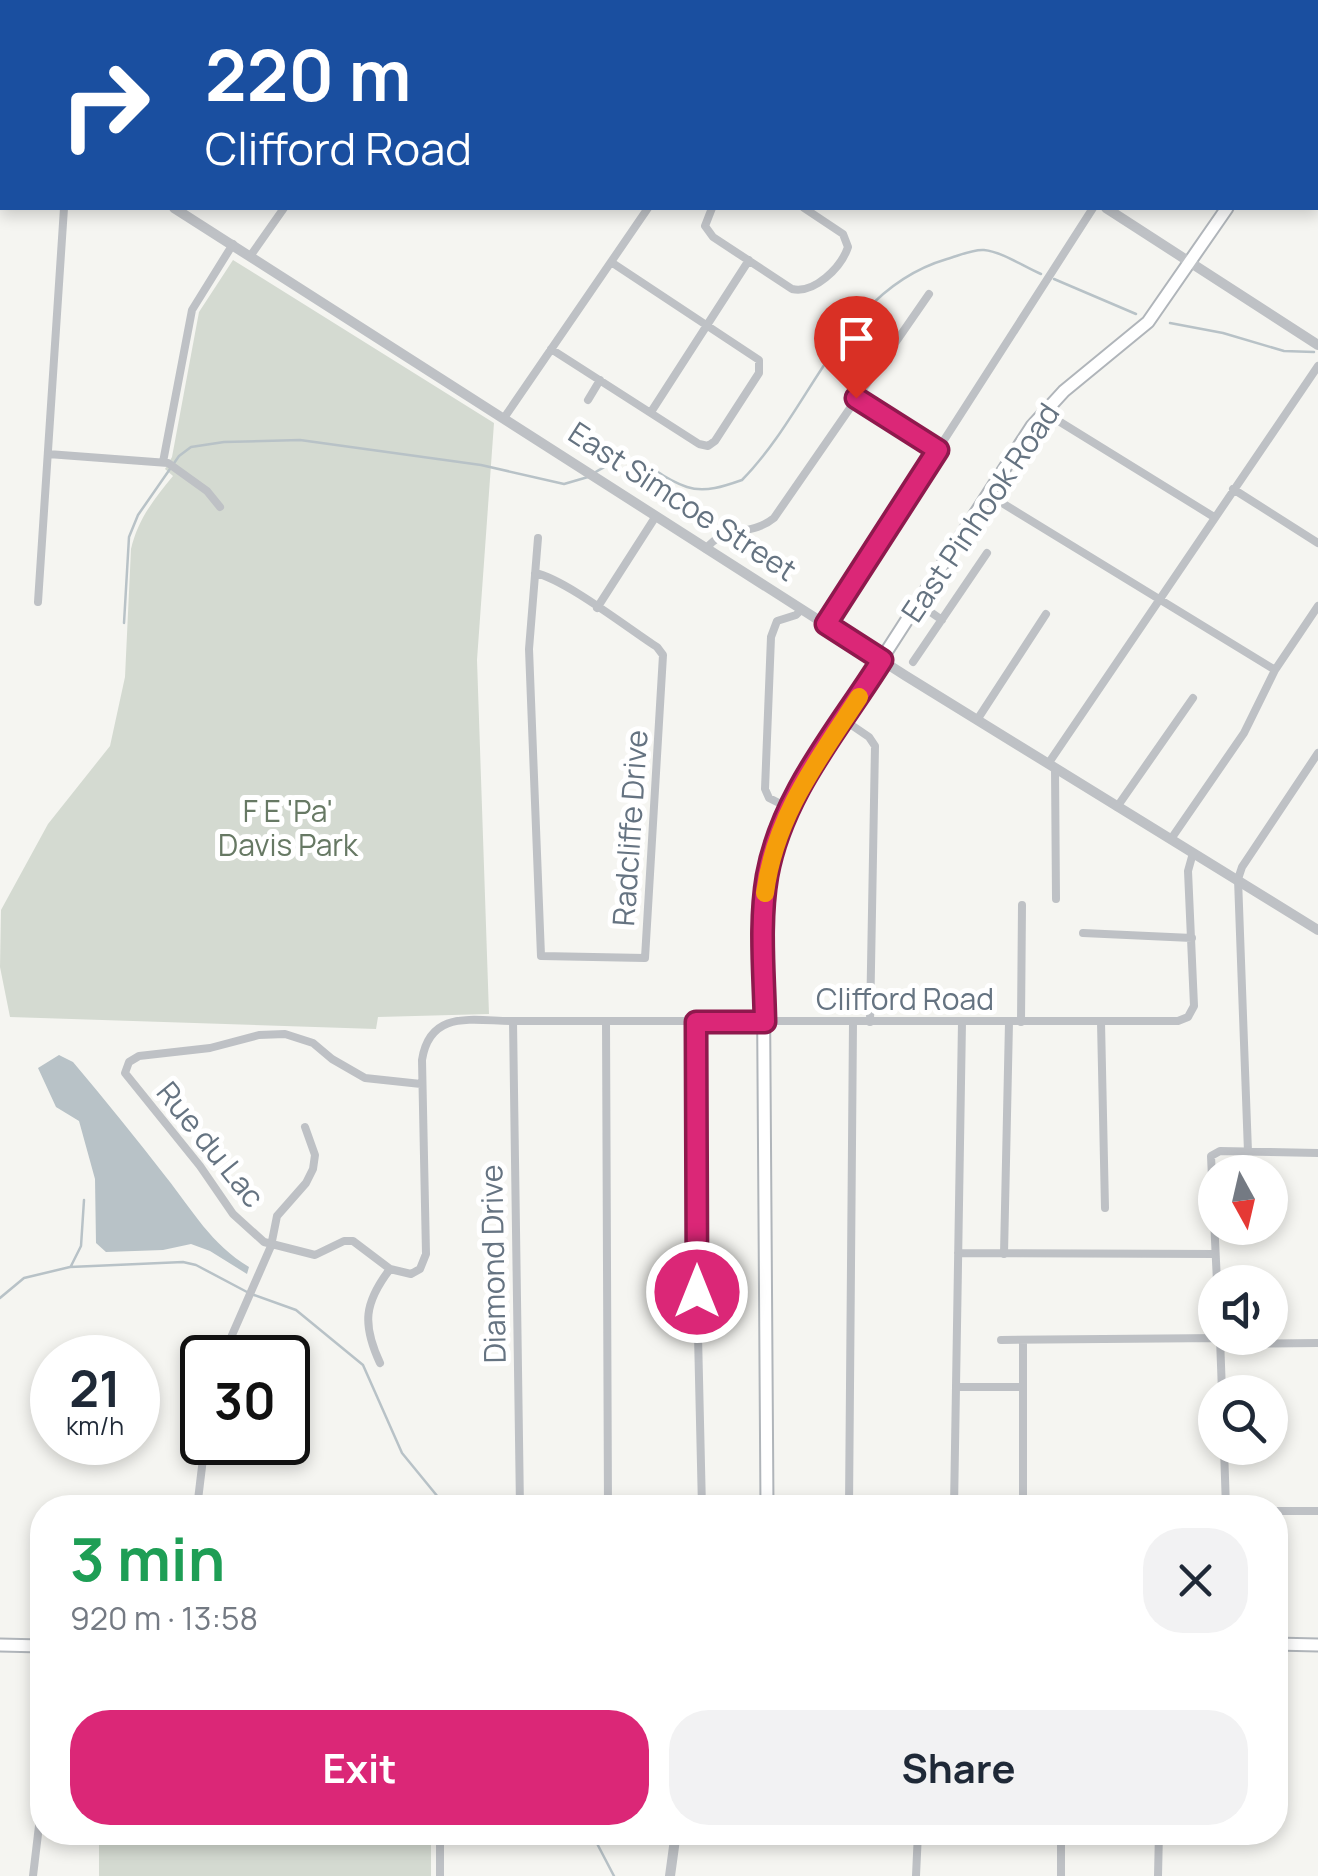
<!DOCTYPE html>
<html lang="en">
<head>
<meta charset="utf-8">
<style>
	body { margin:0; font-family:Manrope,sans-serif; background:#f2f2f3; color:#1f2937; height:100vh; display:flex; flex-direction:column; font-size:38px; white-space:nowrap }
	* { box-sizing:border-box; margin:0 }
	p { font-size:32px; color:#747a83 }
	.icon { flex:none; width:55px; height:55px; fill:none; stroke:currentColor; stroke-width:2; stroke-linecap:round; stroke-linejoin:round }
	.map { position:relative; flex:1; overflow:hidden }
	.sheet { position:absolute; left:30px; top:1495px; width:1258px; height:350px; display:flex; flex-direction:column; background:#fff; border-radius:40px; box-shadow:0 5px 15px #0003 }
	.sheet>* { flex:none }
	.hud { position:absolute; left:0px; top:0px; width:1320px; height:210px; box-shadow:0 5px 15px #0003; background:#1a4fa0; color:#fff; overflow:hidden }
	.needle { width:65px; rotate:172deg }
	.controls { position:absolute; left:1198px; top:1155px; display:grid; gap:20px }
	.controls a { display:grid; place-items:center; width:90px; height:90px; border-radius:50%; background:#fff; box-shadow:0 5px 15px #0003; font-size:50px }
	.speed { position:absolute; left:30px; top:1335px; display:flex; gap:20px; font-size:50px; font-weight:700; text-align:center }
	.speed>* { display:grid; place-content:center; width:130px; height:130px; border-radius:50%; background:#fff; box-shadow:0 5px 15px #0003; line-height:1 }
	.speed small { font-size:25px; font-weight:400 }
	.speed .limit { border:5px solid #111; border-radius:15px; background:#fff; color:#111 }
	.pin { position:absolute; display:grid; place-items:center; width:85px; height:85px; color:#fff; margin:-102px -42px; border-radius:50% 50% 50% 0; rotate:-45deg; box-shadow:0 0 10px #0007 }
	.pin .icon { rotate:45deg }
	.me { position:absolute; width:110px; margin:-55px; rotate:0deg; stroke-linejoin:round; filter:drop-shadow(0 0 8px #0008) }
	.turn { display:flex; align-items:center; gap:35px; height:210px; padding:0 40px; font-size:45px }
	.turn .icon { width:130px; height:130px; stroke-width:2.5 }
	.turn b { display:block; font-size:70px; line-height:85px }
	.round { display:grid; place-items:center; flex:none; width:105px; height:105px; border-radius:40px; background:#f2f2f3 }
	.head { display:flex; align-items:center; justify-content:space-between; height:170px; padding:0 40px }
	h1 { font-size:60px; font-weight:700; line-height:75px; color:#1e9e55 }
	.action { display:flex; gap:20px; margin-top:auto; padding:20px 40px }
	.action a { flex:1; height:115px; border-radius:40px; background:#db2777; color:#fff; font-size:40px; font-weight:700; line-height:115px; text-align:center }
	.action a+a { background:#f2f2f3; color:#1f2937 }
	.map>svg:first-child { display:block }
</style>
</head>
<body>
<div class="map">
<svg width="1318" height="1876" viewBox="0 0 1318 1876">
	<rect width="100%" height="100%" fill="#f5f5f1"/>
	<path fill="#d4dad1" d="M233,260L494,423L477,660L489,1014L378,1017L376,1029L10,1017L0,967L1,910L48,824L110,746L125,677L131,549C138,519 154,499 173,476L165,469L172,457L199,312Z
		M99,1833H431V1876H99Z"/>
	<path fill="#b8c2c7" d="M59,1055L73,1062C105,1100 136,1138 166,1177C193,1211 211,1244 249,1267L247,1274L210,1251L191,1244L163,1250L106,1252L96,1243L95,1179L79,1121L56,1107L38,1068Z"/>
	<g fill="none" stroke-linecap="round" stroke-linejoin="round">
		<path stroke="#b8c2c7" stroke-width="2.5" d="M1054,279L1136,314
			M1170,323L1223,333L1284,351L1314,352
			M594,473C646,441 643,473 687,487C705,493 725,486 742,480C813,408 841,290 947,259C958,256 973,249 984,250C1003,252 1024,267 1041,274
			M124,623L129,537L138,515L179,456L191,447L224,442L300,440L481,465L564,484L588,477
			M71,1266L81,1246L84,1200
			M254,1295L296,1310L363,1365L402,1453L447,1508
			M0,1298L24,1278L70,1267L183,1262L196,1265L247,1292
			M591,1832L614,1876"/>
		<g stroke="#b0b5ba" stroke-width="15">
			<path id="secondary" d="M767,1508L763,928C765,868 781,818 812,767L1032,426L1064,391L1148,322L1227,208
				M1275,1644L1318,1645
				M0,1645L42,1646"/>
		</g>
		<path stroke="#bec1c5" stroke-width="8" d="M1143,0L1147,2
			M1238,0L1242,2
			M50,2L52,0
			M172,2L174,0
			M303,2L304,0
			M424,2L426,0
			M1318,51V52
			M0,75L2,71
			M712,208L705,226L713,237L792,289C814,294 841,268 848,247L843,234L804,208
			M251,255L284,208
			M551,349L699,444L708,446L715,441L759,373V360L611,262
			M856,399L938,450
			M588,400L600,380
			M651,412L749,260
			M1044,412L1214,517
			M504,418L648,208
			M48,454L168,463L207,491L220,507
			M163,462L192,310L233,244
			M1233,489L1318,543
			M989,495L1275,670
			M706,549C723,525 751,537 774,518L929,294
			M535,573C565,579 629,629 657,647L663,655L645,958L541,956L529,649L538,538
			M38,602L64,208
			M919,604L942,620
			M597,608L656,516
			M826,624L1093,208
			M913,662L987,553
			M844,720L869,737L875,746L870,1022
			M977,720L1046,614
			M1048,764L1318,366
			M1055,768L1056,899
			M1117,807L1193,698
			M789,808L769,798L765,789L771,637L777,621L796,615L802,609
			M1171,839L1244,733L1275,670L1318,606
			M1083,933L1192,938
			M513,1021L520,1508
			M606,1021L608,1508
			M696,1021L697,1292L702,1508
			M1021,1022L1022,905
			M1101,1022L1105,1208
			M421,1084L365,1078L332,1059L313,1043L285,1034L259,1035L210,1048L139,1056L129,1062L125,1073L200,1166L233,1214L264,1242L315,1255L344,1241H353L390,1269L411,1274L420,1269L426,1254L422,1060C430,1009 473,1021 513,1021H1178L1188,1017L1194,1006L1188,871L1193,853
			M1248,1152L1238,879L1242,867L1318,753
			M958,1253L1215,1254
			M1004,1254L1009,1022
			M1217,1282L1211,1156L1220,1151L1318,1153
			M1001,1340L1220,1338L1222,1392
			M1023,1340V1508
			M1220,1344L1318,1343
			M222,1358L271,1246L277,1216L306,1183L313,1169L315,1155L305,1127
			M380,1363C362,1324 364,1303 390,1269
			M956,1387H1023
			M1224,1448L1226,1508
			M197,1508L205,1442
			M849,1508L853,1022
			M954,1508L962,1022
			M1275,1511H1318
			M33,1876L41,1809L40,1646
			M440,1876V1832
			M916,1876L918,1832
			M1061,1876V1832
			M1158,1876L1159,1832"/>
		<path stroke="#bec1c5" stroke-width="10" d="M783,0L787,2
			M0,96L2,97
			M174,208L906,676L1318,930
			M1106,208L1318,345
			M670,1876L676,1832"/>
		<use href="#secondary" stroke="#fff" stroke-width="11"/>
	</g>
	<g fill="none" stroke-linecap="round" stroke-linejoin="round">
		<g stroke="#8e194d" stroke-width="25">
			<path id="route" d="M697,1292L696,1022H765C764,973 759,923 767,876C782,793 839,729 882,660L826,624L938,450L856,398"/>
		</g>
		<use href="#route" stroke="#db2777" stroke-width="18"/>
		<path stroke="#f59e0b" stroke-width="18" d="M765,893C775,816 818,760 859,697"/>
	</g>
	<g text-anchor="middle" stroke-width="10" stroke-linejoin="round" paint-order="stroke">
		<g font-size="30" fill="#657381" stroke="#fff">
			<text transform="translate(682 502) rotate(33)" y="10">East Simcoe Street</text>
			<text transform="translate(981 513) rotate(-56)" y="10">East Pinhook Road</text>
			<text transform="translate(631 828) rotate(-86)" y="10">Radcliffe Drive</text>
			<text x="905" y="1010">Clifford Road</text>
			<text transform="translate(210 1145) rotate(51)" y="10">Rue du Lac</text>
			<text transform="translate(494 1264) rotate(-91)" y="10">Diamond Drive</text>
		</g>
		<g font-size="30" fill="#677964" stroke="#fff">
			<text x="288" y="822">F E 'Pa'<tspan x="288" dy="34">Davis Park</tspan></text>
		</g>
	</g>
</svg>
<div class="controls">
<a><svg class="needle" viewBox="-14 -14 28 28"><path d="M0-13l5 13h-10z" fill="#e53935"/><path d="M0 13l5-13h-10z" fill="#747a83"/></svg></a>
<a><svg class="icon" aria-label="sound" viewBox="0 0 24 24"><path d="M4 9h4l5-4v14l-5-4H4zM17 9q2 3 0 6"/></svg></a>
<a><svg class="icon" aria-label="search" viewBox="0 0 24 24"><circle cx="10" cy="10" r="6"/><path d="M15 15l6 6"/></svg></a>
</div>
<div class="speed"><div>21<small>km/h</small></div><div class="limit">30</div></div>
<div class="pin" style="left:856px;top:398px;background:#d93025"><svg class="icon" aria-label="arrive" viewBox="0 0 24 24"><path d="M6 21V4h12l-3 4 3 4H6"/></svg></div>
<svg class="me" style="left:697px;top:1292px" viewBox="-20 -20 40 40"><circle r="17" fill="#db2777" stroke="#fff" stroke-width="3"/><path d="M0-11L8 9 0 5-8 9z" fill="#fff"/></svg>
<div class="hud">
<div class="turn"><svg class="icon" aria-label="right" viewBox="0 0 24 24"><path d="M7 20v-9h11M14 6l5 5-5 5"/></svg><div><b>220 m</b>Clifford Road</div></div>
</div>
<section class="sheet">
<div class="head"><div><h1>3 min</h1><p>920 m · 13:58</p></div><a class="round"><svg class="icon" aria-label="close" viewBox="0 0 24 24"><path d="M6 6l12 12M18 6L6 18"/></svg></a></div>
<div class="action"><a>Exit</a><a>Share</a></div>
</section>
</div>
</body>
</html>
